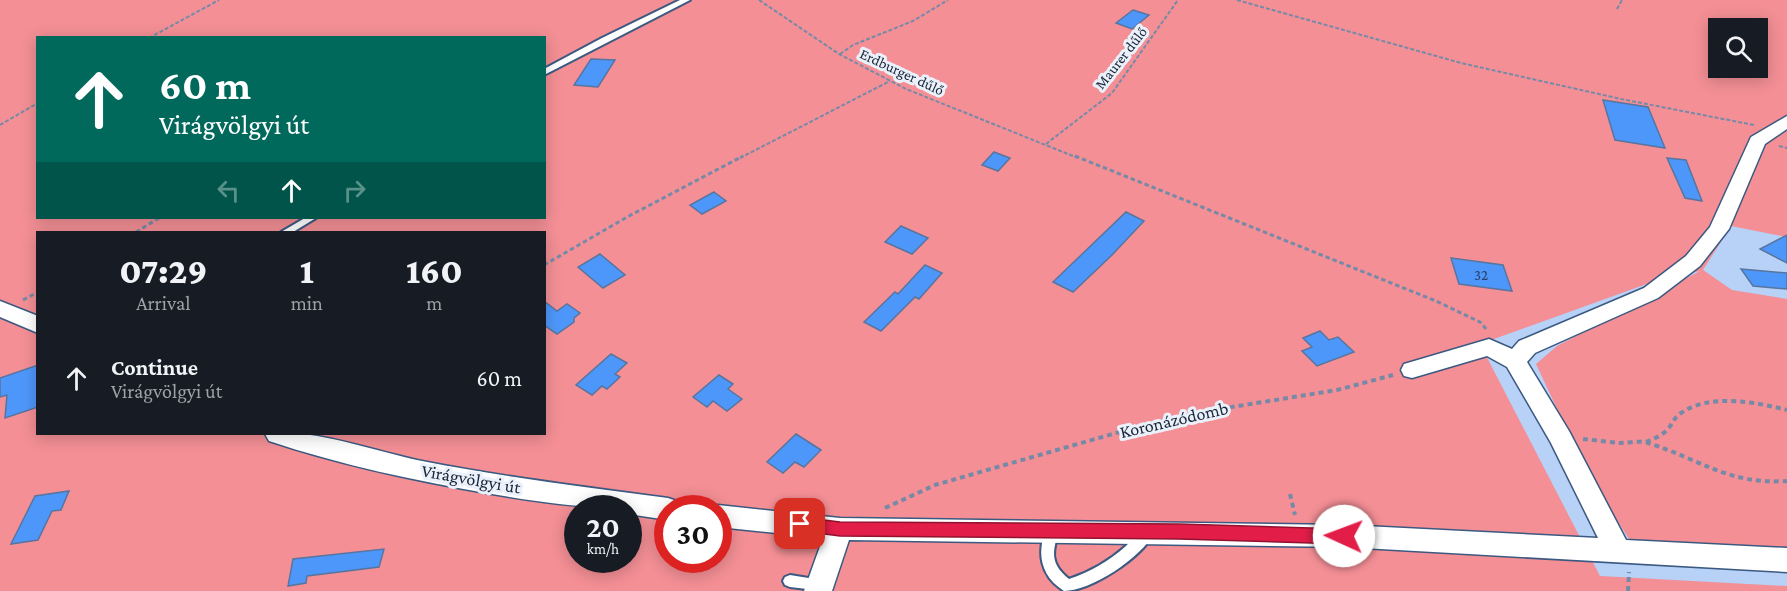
<!DOCTYPE html>
<html lang="en">
<head>
<meta charset="utf-8">
<style>
	body { margin:0; font-family:"Crimson Pro",serif; background:#20242c; color:#f1f3f6; height:100vh; display:flex; flex-direction:column; font-size:22px; white-space:nowrap }
	* { box-sizing:border-box; margin:0 }
	p { font-size:20px; color:#9ea1a6 }
	.icon { flex:none; width:33px; height:33px; fill:none; stroke:currentColor; stroke-width:2; stroke-linecap:round; stroke-linejoin:round }
	.map { position:relative; flex:1; overflow:hidden }
	.drawer { position:absolute; left:36px; top:231px; width:510px; height:204px; display:flex; flex-direction:column; background:#171b24; border-radius:0px; box-shadow:0 3px 15px #0003 }
	.drawer>* { flex:none }
	.guide { position:absolute; left:36px; top:36px; width:510px; height:183px; border-radius:0px; box-shadow:0 3px 15px #0003; background:#00695c; color:#fff; overflow:hidden }
	.controls { position:absolute; left:1708px; top:18px; display:grid; gap:12px }
	.controls a { display:grid; place-items:center; width:60px; height:60px; border-radius:0px; background:#171b24; box-shadow:0 3px 15px #0003; font-size:30px }
	.speed { position:absolute; left:564px; top:495px; display:flex; gap:12px; font-size:30px; font-weight:700; text-align:center }
	.speed>* { display:grid; place-content:center; width:78px; height:78px; border-radius:50%; background:#171b24; box-shadow:0 3px 15px #0003; line-height:1 }
	.speed small { font-size:15px; font-weight:400 }
	.speed .limit { border:9px solid #d22; background:#fff; color:#111 }
	.pin { position:absolute; display:grid; place-items:center; width:51px; height:51px; color:#fff; margin:-26px; border-radius:12px; box-shadow:0 3px 9px #0006 }
	.me { position:absolute; width:66px; margin:-33px; rotate:272deg; stroke-linejoin:round; filter:drop-shadow(0 0 4px #0008) }
	.turn { display:flex; align-items:center; gap:21px; height:126px; padding:0 24px; font-size:27px }
	.turn .icon { width:78px; height:78px; stroke-width:2.5 }
	.turn b { display:block; font-size:42px; line-height:51px }
	.lanes { display:flex; align-items:center; height:57px; padding:0 24px; background:#0003; justify-content:center; gap:30px; direction:ltr }
	.lanes .off { opacity:.35 }
	.eta { display:flex; justify-content:space-evenly; align-items:center; height:102px; text-align:center }
	.eta b { font-size:36px; font-weight:800; line-height:42px }
	ul { padding:0; list-style:none }
	li { display:flex; align-items:center; gap:18px; height:90px; padding:0 24px }
	li div { flex:1 }
	li b { display:block; font-size:22px }
	li em { font-style:normal }
	.map>svg:first-child { display:block }
</style>
</head>
<body>
<div class="map">
<svg width="1787" height="591" viewBox="0 0 1787 591">
	<rect width="100%" height="100%" fill="#b7d1f7"/>
	<path fill="#f38f95" fill-rule="evenodd" d="M0,0H1787V237L1731,226L1703,270L1732,290L1787,299V553L1629,539L1588,475L1536,364L1557,346L1700,271L1655,281L1480,344L1600,576L1787,586V591H0ZM1719,28H1758V68H1719ZM38,38H544V218H38ZM38,232H544V434H38ZM578,508H628V560H578ZM668,508H718V560H668Z"/>
	<path fill="#4e97fa" stroke="#57759f" stroke-width="1.5" d="M1133,10L1149,15L1132,29L1116,23Z
		M591,59L615,60L598,87L574,85Z
		M1603,100L1648,107L1665,148L1615,140Z
		M994,152L1010,158L998,171L982,165Z
		M1667,158L1686,160L1702,201L1685,198Z
		M714,192L726,201L702,214L690,205Z
		M1126,212L1144,221L1112,255L1073,292L1053,282Z
		M901,226L928,238L912,254L885,242Z
		M1787,235V263L1760,249Z
		M600,254L625,275L603,288L578,267Z
		M1451,258L1503,265L1512,291L1459,284Z
		M925,265L942,273L919,299L915,297L881,331L864,322L895,292L898,294Z
		M1741,269L1787,273V289L1753,286Z
		M544,301L557,311L567,304L580,313L574,318V322L557,334L544,325Z
		M1320,331L1329,340L1338,337L1354,352L1317,366L1302,351L1312,347L1303,338Z
		M611,354L627,363L615,374L620,377L607,389L602,386L592,395L576,385Z
		M38,365V407L5,418L7,395L0,397V378Z
		M719,375L733,384L728,389L742,399L727,411L713,401L707,407L693,397Z
		M796,434L821,450L804,467L795,462L783,473L767,462Z
		M69,491L61,510L52,511L38,540L11,544L35,496Z
		M384,549L379,567L307,576L306,583L288,586L293,559Z"/>
	<g fill="none" stroke-linecap="round" stroke-linejoin="round">
		<g stroke="#3c5981" stroke-width="4">
			<path id="service" d="M680,0H690L544,75V69L602,38Z
				M305,218H316L293,232H281Z
				M1052,525L1057,527L1059,531C1052,552 1050,564 1069,579C1090,572 1109,561 1126,546C1131,541 1137,533 1143,529C1147,526 1147,527 1152,529L1154,533C1141,558 1091,591 1064,591C1040,576 1036,552 1047,527Z
				M790,575L821,580L826,582L828,586L824,591L790,587L785,585L783,581L785,577Z"/>
		</g>
		<g stroke="#3c5981" stroke-width="3">
			<path id="minor" d="M1787,116V129L1765,144L1729,229L1700,266L1658,298L1535,353L1527,362L1569,431L1626,540L1787,548V572L1345,547L849,540L832,591H804L823,538L718,527V508H709L718,505L840,518L1345,525L1598,538L1551,443L1507,367L1487,356L1412,378L1404,376L1401,370L1404,364L1489,339L1512,349L1519,341L1644,288L1686,256L1710,227L1751,137Z
				M0,301L38,316V333L0,317Z
				M265,434C316,428 372,451 422,461C504,477 586,487 668,498L677,501L681,508H668V520L628,514V508C582,508 538,502 492,494C416,481 341,465 269,441Z"/>
		</g>
		<path stroke="#768aa8" stroke-width="2" stroke-dasharray="4 2" stroke-linecap="butt" d="M759,0L839,54L906,89L1078,158
			M1237,0L1461,63L1621,99L1754,125
			M1617,9L1622,0
			M149,38L219,0
			M840,54L853,45L913,21L948,0
			M0,125L38,103
			M1046,144L1112,93L1178,0
			M1779,146L1787,148
			M740,158L890,81"/>
		<path stroke="#768aa8" stroke-width="3" stroke-dasharray="4.5 3" stroke-linecap="butt" d="M1075,156L1436,301L1480,322L1487,330
			M136,232L159,218
			M544,265L629,216L743,156
			M23,300L38,292"/>
		<path stroke="#768aa8" stroke-width="4" stroke-dasharray="5 4" stroke-linecap="butt" d="M1583,439C1595,440 1608,442 1620,443C1629,443 1640,440 1648,443C1700,459 1728,485 1787,481
			M1646,442C1653,439 1661,436 1667,430C1673,424 1673,418 1681,413C1710,393 1755,402 1787,410
			M1290,494L1295,515
			M885,508L935,485L1130,429L1201,412L1337,390L1393,375
			M1628,591L1629,572"/>
		<use href="#service" fill="#fff" fill-rule="evenodd"/>
		<use href="#minor" fill="#fff" fill-rule="evenodd"/>
	</g>
	<path fill="#e11d48" stroke="#92132f" stroke-width="1.5" d="M800,517L840,522L1179,524L1344,529L1350,531L1353,536L1350,541L1344,544L1179,539L840,536L794,530L791,524L794,519Z"/>
	<g text-anchor="middle" stroke-width="6" stroke-linejoin="round" paint-order="stroke">
		<g font-size="15" fill="#1a2638" stroke="#eaf1fa">
			<text transform="translate(1121 58) rotate(-52)" y="5">Maurer dűlő</text>
			<text transform="translate(902 72) rotate(25)" y="5">Erdburger dűlő</text>
		</g>
		<g font-size="15" fill="#274268">
			<text x="1481" y="280">32</text>
		</g>
		<g font-size="18" fill="#1a2638" stroke="#eaf1fa">
			<text transform="translate(1174 420) rotate(-13)" y="6">Koronázódomb</text>
			<text transform="translate(471 479) rotate(10)" y="6">Virágvölgyi út</text>
		</g>
	</g>
</svg>
<div class="controls">
<a><svg class="icon" aria-label="search" viewBox="0 0 24 24"><circle cx="10" cy="10" r="6"/><path d="M15 15l6 6"/></svg></a>
</div>
<div class="speed"><div>20<small>km/h</small></div><div class="limit">30</div></div>
<div class="pin" style="left:800px;top:524px;background:#d93025"><svg class="icon" aria-label="arrive" viewBox="0 0 24 24"><path d="M6 21V4h12l-3 4 3 4H6"/></svg></div>
<svg class="me" style="left:1344px;top:536px" viewBox="-20 -20 40 40"><circle r="19" fill="#fff"/><path d="M0-13L10 11 0 6-10 11z" fill="#e11d48"/></svg>
<div class="guide">
<div class="turn"><svg class="icon" aria-label="ahead" viewBox="0 0 24 24"><path d="M12 20V5M6 11l6-6 6 6"/></svg><div><b>60 m</b>Virágvölgyi út</div></div>
<div class="lanes"><svg class="icon off" aria-label="left" viewBox="0 0 24 24"><path d="M17 20v-9H6M10 6l-5 5 5 5"/></svg><svg class="icon" aria-label="ahead" viewBox="0 0 24 24"><path d="M12 20V5M6 11l6-6 6 6"/></svg><svg class="icon off" aria-label="right" viewBox="0 0 24 24"><path d="M7 20v-9h11M14 6l5 5-5 5"/></svg></div>
</div>
<section class="drawer">
<div class="eta">
<div><b>07:29</b><p>Arrival</p></div>
<div><b>1</b><p>min</p></div>
<div><b>160</b><p>m</p></div>
</div>
<ul>
<li><svg class="icon" aria-label="ahead" viewBox="0 0 24 24"><path d="M12 20V5M6 11l6-6 6 6"/></svg><div><b>Continue</b><p>Virágvölgyi út</p></div><em>60 m</em></li>
</ul>
</section>
</div>
</body>
</html>
